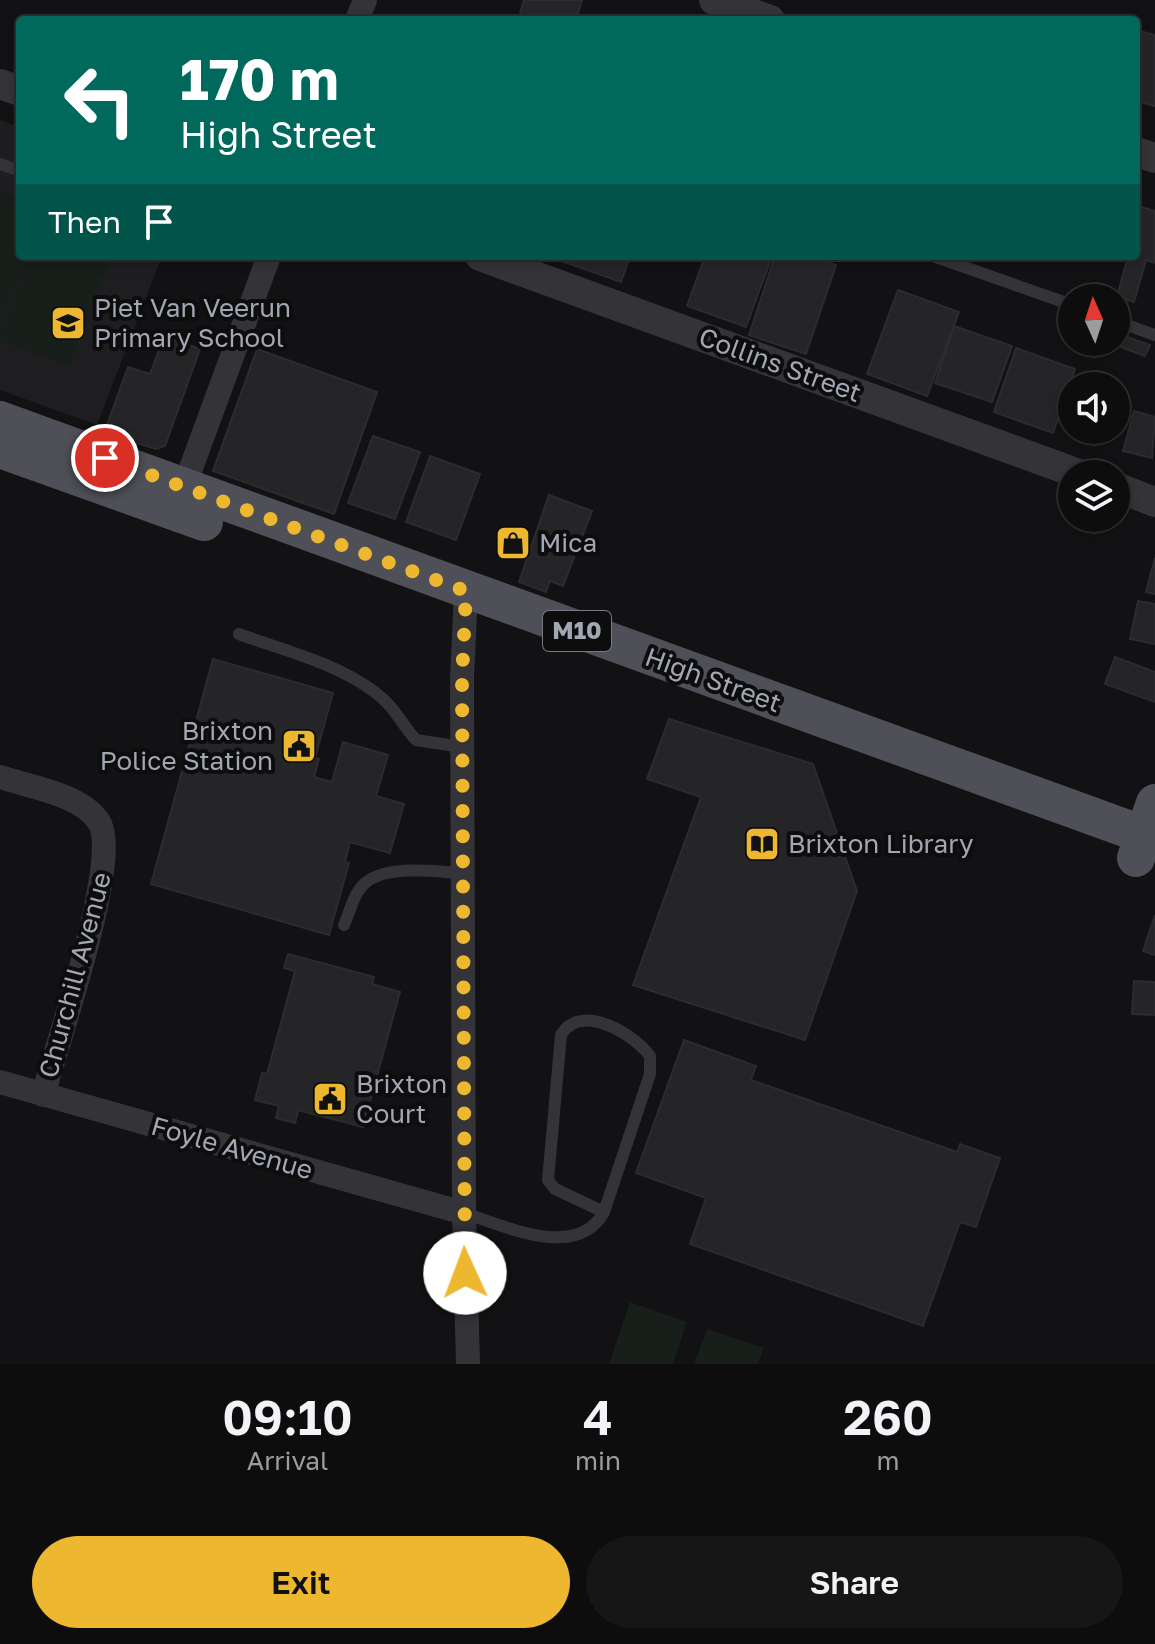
<!DOCTYPE html>
<html lang="en">
<head>
<meta charset="utf-8">
<style>
	body { margin:0; font-family:"Golos Text",sans-serif; background:#171617; color:#f1f3f6; height:100vh; display:flex; flex-direction:column; font-size:30px; white-space:nowrap }
	* { box-sizing:border-box; margin:0 }
	p { font-size:26px; color:#9b9c9e }
	.icon { flex:none; width:44px; height:44px; fill:none; stroke:currentColor; stroke-width:2; stroke-linecap:round; stroke-linejoin:round }
	.map { position:relative; height:1364px; overflow:hidden }
	.details { display:flex; flex-direction:column; background:#0e0d0e; flex:1 }
	.details>* { flex:none }
	.hud { position:absolute; left:16px; top:16px; width:1124px; height:244px; border-radius:8px; box-shadow:0 4px 12px #0003,0 0 0 2px #2e2d2e; background:#00695c; color:#fff; overflow:hidden }
	.needle { width:52px; rotate:357deg }
	.buttons { position:absolute; left:1058px; top:284px; display:grid; gap:16px }
	.buttons a { display:grid; place-items:center; width:72px; height:72px; border-radius:50%; background:#0e0d0e; box-shadow:0 4px 12px #0003,0 0 0 2px #2e2d2e; font-size:40px }
	.pin { position:absolute; display:grid; place-items:center; width:68px; height:68px; color:#fff; margin:-34px; border:4px solid #fff; border-radius:50%; box-shadow:0 2px 8px #0007 }
	.me { position:absolute; width:88px; margin:-44px; rotate:358deg; stroke-linejoin:round; filter:drop-shadow(0 0 6px #0008) }
	.turn { display:flex; align-items:center; gap:28px; height:168px; padding:0 32px; font-size:36px }
	.turn .icon { width:104px; height:104px; stroke-width:2.5 }
	.turn b { display:block; font-size:56px; line-height:68px }
	.then { display:flex; align-items:center; height:76px; padding:0 32px; background:#0003; gap:16px; font-size:30px }
	.eta { display:flex; justify-content:space-evenly; align-items:center; height:136px; text-align:center }
	.eta b { font-size:48px; font-weight:600; line-height:56px }
	.button { display:flex; gap:16px; margin-top:auto; padding:16px 32px }
	.button a { flex:1; height:92px; border-radius:48px; background:#edb72f; color:#111; font-size:32px; font-weight:600; line-height:92px; text-align:center }
	.button a+a { background:#171617; color:#f1f3f6 }
	.map>svg:first-child { display:block }
</style>
</head>
<body>
<div class="map">
<svg width="1155" height="1364" viewBox="0 0 1155 1364">
	<rect width="100%" height="100%" fill="#121113"/>
	<path fill="#1e1e20" d="M0,120L20,128V256H162L97,425L0,390Z"/>
	<path fill="#181e19" d="M0,192L20,199V256H26L0,326Z
		M28,256H110L69,366L0,341V331Z
		M630,1302L687,1322L673,1364H609Z
		M707,1329L764,1348L758,1364H694Z"/>
	<path fill="#252427" stroke="#2c2c2f" stroke-width="2" d="M524,0H582L576,20H518Z
		M1136,30L1155,35V106L1136,101Z
		M1142,207L1155,211V263L1146,260L1134,302L1117,297L1128,256H1136V227Z
		M566,256H630L621,282L564,262Z
		M705,256H772L746,327L687,306Z
		M775,256H810L836,265L806,354L749,335Z
		M898,290L959,312L927,396L867,374Z
		M954,326L1012,346L992,402L935,383Z
		M1116,333L1150,345L1145,356L1107,342H1116Z
		M164,336L200,349L165,446L156,449L104,433L128,367L150,374Z
		M1016,348L1075,369L1053,433L994,412Z
		M257,349L377,392L334,514L213,471Z
		M1134,411L1155,417L1152,458L1123,451Z
		M373,436L420,452L395,519L348,503Z
		M430,456L480,474L456,540L406,522Z
		M549,495L592,511L563,586L550,581L546,592L519,582Z
		M1155,558V594L1146,592Z
		M1138,601L1155,604V644L1130,639Z
		M1115,657L1155,672V702L1105,684Z
		M213,659L333,693L315,758L319,759L314,777L332,782L343,742L388,755L376,796L404,804L390,853L350,842L345,862L349,863L329,935L151,884Z
		M669,719L813,764L857,891L805,1040L633,985L701,797L647,779Z
		M1155,915V955L1143,951Z
		M288,954L374,977L372,984L400,992L363,1127L298,1110L295,1123L276,1118L279,1106L255,1100L262,1073L267,1074L295,971L284,968Z
		M1134,981L1155,982V1015L1132,1014Z
		M684,1040L756,1066L751,1080L957,1152L960,1144L1000,1158L976,1227L960,1222L923,1326L690,1244L706,1198L636,1173Z"/>
	<g fill="none" stroke-linecap="round" stroke-linejoin="round">
		<path stroke="#333338" stroke-width="12" d="M0,164L20,171
			M933,256L1072,305
			M1116,321L1155,335
			M239,634C285,651 337,663 376,693C394,706 402,725 416,740L462,747
			M344,925C349,914 352,900 359,890C377,862 434,872 462,873
			M464,1213C505,1226 577,1261 604,1212L650,1074V1056C633,1033 580,1002 561,1035L548,1180L555,1189L604,1212"/>
		<path stroke="#333338" stroke-width="24" d="M357,20L365,0
			M180,498L269,256
			M466,591L462,679L464,1213L468,1364
			M0,777C30,787 81,794 99,822C122,858 56,1047 43,1095
			M0,1082L464,1213"/>
		<path stroke="#333338" stroke-width="30" d="M714,0L770,20
			M0,84L20,91
			M1136,152L1155,158
			M480,256L1079,474
			M1116,487L1155,502"/>
		<path stroke="#4f5057" stroke-width="38" d="M0,420L1155,839
			M0,449L204,522
			M1136,858L1155,803"/>
	</g>
	<g fill="none" stroke-linecap="round" stroke-linejoin="round">
		<path stroke="#edb72f" stroke-width="14" stroke-dasharray="0 25.2" d="M105,458L466,591L462,679L465,1273"/>
	</g>
	<defs>
		<g id="school-square" transform="scale(1.8)"><rect x="-9" y="-9" width="18" height="18" rx="4" fill="#edb72f" stroke="#0d0d0e"/><path d="M0-5L7-2L0 1L-7-2ZM-4 1L0 2.5L4 1V4Q0 6-4 4Z" fill="#111"/></g>
		<g id="shop-square" transform="scale(1.8)"><rect x="-9" y="-9" width="18" height="18" rx="4" fill="#edb72f" stroke="#0d0d0e"/><path d="M-5-2.5h2.3a2.7 3.5 0 0 1 5.4 0H5L5.5 6h-11ZM-1.5-2.5h3a1.5 2.3 0 0 0-3 0Z" fill="#111"/></g>
		<g id="civic-square" transform="scale(1.8)"><rect x="-9" y="-9" width="18" height="18" rx="4" fill="#edb72f" stroke="#0d0d0e"/><path d="M-.6-6.5H3V-4.5H.6V-3L4-1V1h2V6H-6V1h2V-1L-.6-3ZM-1.2 2.5V6h2.4V2.5Z" fill="#111"/></g>
		<g id="library-square" transform="scale(1.8)"><rect x="-9" y="-9" width="18" height="18" rx="4" fill="#edb72f" stroke="#0d0d0e"/><path d="M-6-4Q-3-5.5-.7-3.5V5Q-3 3-6 4ZM6-4Q3-5.5 .7-3.5V5Q3 3 6 4Z" fill="#111"/></g>
	</defs>
	<g fill-rule="evenodd">
		<use href="#school-square" x="68" y="323"/>
		<use href="#shop-square" x="513" y="543"/>
		<use href="#civic-square" x="299" y="746"/>
		<use href="#library-square" x="762" y="844"/>
		<use href="#civic-square" x="330" y="1099"/>
	</g>
	<g text-anchor="middle" stroke-width="8" stroke-linejoin="round" paint-order="stroke">
		<rect fill="#0d0d0e" stroke="#767982" stroke-width="2" x="543" y="611" width="68" height="40" rx="6"/>
		<g font-size="24" font-weight="bold" fill="#a3a7b3">
			<text x="577" y="639">M10</text>
		</g>
		<g font-size="26" fill="#a3a7b3" stroke="#0d0d0e" text-anchor="start">
			<text x="94" y="317">Piet Van Veerun<tspan x="94" dy="30">Primary School</tspan></text>
			<text x="539" y="552">Mica</text>
			<text x="273" y="740" text-anchor="end">Brixton<tspan x="273" dy="30">Police Station</tspan></text>
			<text x="788" y="853">Brixton Library</text>
			<text x="356" y="1093">Brixton<tspan x="356" dy="30">Court</tspan></text>
		</g>
		<g font-size="26" fill="#a3a7b3" stroke="#0d0d0e">
			<text transform="translate(780 365) rotate(20)" y="9">Collins Street</text>
			<text transform="translate(713 680) rotate(20)" y="9">High Street</text>
			<text transform="translate(75 975) rotate(-75)" y="9">Churchill Avenue</text>
			<text transform="translate(232 1148) rotate(16)" y="9">Foyle Avenue</text>
		</g>
	</g>
</svg>
<div class="buttons">
<a><svg class="needle" viewBox="-14 -14 28 28"><path d="M0-13l5 13h-10z" fill="#e53935"/><path d="M0 13l5-13h-10z" fill="#9b9c9e"/></svg></a>
<a><svg class="icon" aria-label="sound" viewBox="0 0 24 24"><path d="M4 9h4l5-4v14l-5-4H4zM17 9q2 3 0 6"/></svg></a>
<a><svg class="icon" aria-label="layers" viewBox="0 0 24 24"><path d="M12 4l9 5-9 5-9-5zM3 14l9 5 9-5"/></svg></a>
</div>
<div class="pin" style="left:105px;top:458px;background:#d93025"><svg class="icon" aria-label="arrive" viewBox="0 0 24 24"><path d="M6 21V4h12l-3 4 3 4H6"/></svg></div>
<svg class="me" style="left:465px;top:1273px" viewBox="-20 -20 40 40"><circle r="19" fill="#fff"/><path d="M0-13L10 11 0 6-10 11z" fill="#edb72f"/></svg>
<div class="hud">
<div class="turn"><svg class="icon" aria-label="left" viewBox="0 0 24 24"><path d="M17 20v-9H6M10 6l-5 5 5 5"/></svg><div><b>170 m</b>High Street</div></div>
<div class="then">Then<svg class="icon" aria-label="arrive" viewBox="0 0 24 24"><path d="M6 21V4h12l-3 4 3 4H6"/></svg></div>
</div>
</div>
<section class="details">
<div class="eta">
<div><b>09:10</b><p>Arrival</p></div>
<div><b>4</b><p>min</p></div>
<div><b>260</b><p>m</p></div>
</div>
<div class="button"><a>Exit</a><a>Share</a></div>
</section>
</body>
</html>
